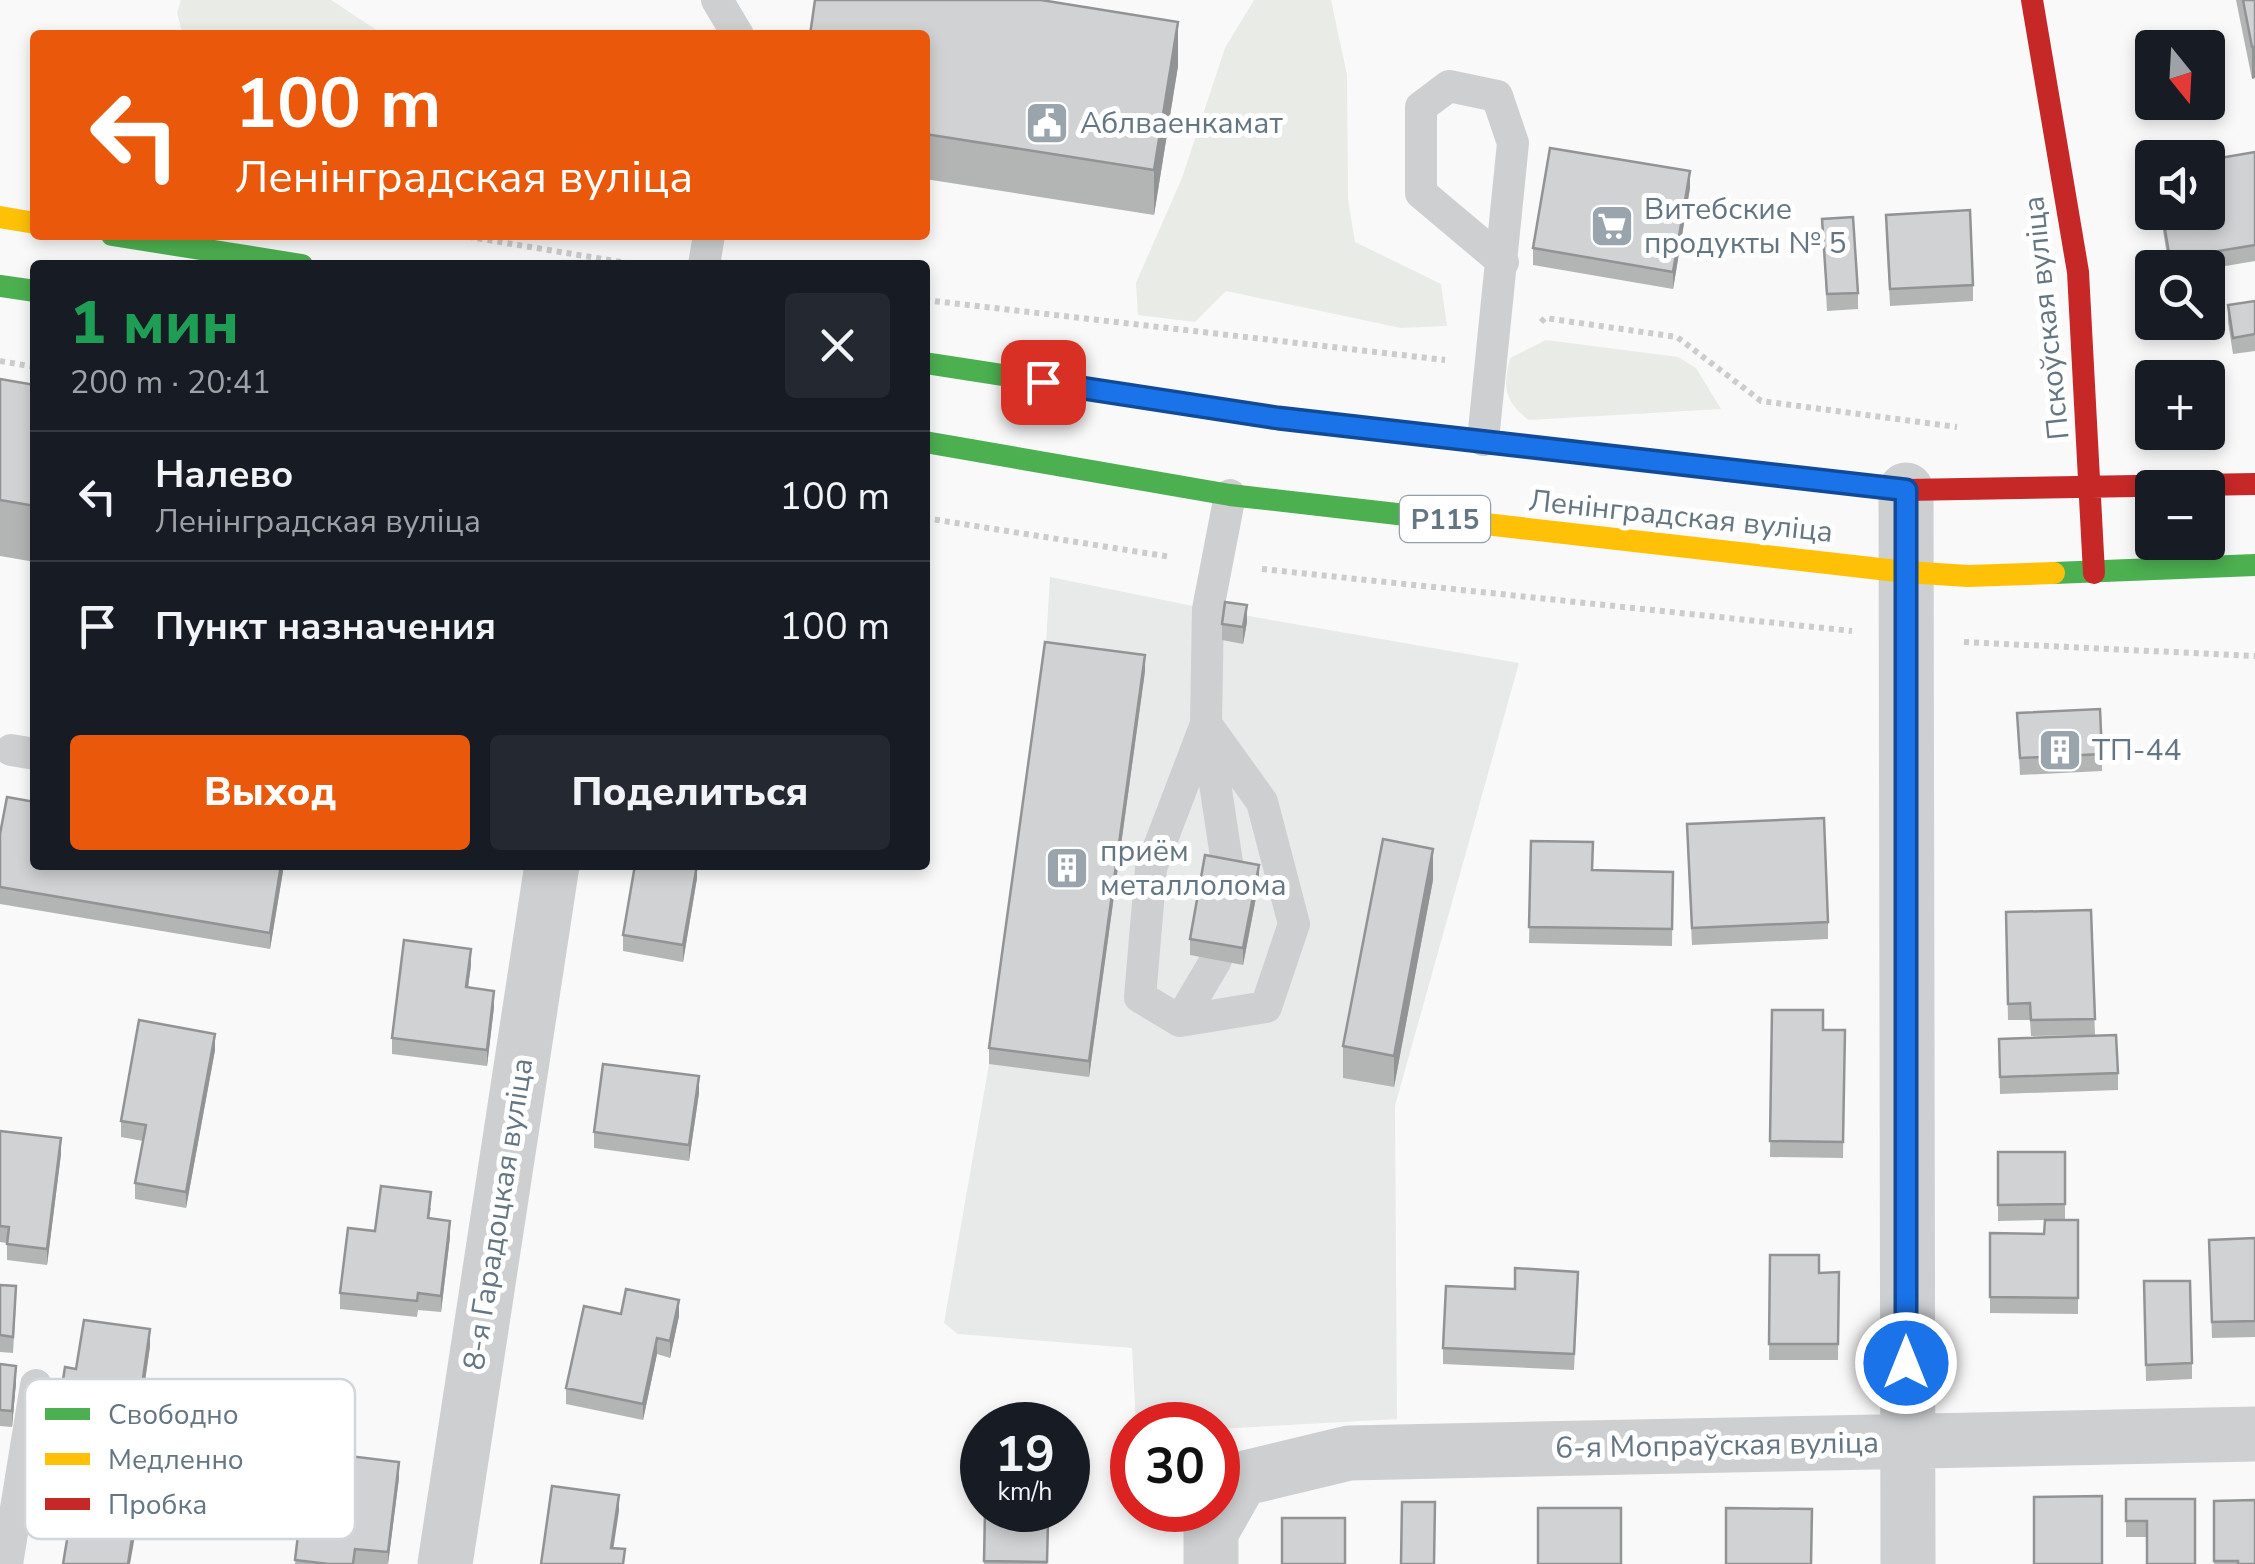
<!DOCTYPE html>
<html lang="ru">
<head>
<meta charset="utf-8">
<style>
	body { margin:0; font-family:"Nunito Sans",sans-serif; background:#242831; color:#f1f3f6; height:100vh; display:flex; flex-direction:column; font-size:38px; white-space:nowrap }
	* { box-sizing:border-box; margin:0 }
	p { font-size:32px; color:#9ea1a6 }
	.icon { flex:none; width:55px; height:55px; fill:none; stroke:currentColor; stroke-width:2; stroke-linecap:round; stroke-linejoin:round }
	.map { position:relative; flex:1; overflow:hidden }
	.sheet { position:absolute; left:30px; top:260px; width:900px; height:610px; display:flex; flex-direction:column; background:#171b24; border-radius:10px; box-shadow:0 5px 15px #0003 }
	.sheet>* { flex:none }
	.banner { position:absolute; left:30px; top:30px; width:900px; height:210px; border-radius:10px; box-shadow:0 5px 15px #0003; background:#ea580c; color:#fff; overflow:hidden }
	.needle { width:65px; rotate:162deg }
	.tools { position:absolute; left:2135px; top:30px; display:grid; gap:20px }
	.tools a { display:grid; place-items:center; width:90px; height:90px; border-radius:10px; background:#171b24; box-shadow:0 5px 15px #0003; font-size:50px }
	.speed { position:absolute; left:960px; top:1402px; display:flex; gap:20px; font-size:50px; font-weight:700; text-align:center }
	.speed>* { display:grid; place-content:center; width:130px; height:130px; border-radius:50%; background:#171b24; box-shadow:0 5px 15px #0003; line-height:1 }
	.speed small { font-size:25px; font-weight:400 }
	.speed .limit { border:15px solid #d22; background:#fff; color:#111 }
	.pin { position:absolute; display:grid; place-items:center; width:85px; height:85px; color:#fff; margin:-42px; border-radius:20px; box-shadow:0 5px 15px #0006 }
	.me { position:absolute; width:110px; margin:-55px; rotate:0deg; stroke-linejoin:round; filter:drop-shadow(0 0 8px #0008) }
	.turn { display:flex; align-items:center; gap:35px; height:210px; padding:0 40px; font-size:45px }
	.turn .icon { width:130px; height:130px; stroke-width:2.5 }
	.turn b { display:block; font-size:70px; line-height:85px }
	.round { display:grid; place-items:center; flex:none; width:105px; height:105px; border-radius:10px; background:#242831 }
	.summary { display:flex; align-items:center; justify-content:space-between; height:170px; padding:0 40px }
	h1 { font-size:60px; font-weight:800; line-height:75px; color:#1e9e55 }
	.primary-button { display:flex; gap:20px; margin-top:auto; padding:20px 40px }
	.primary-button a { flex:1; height:115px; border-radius:10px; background:#ea580c; color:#fff; font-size:40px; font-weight:800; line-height:115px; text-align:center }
	.primary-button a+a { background:#242831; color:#f1f3f6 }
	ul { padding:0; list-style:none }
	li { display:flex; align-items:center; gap:30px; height:130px; padding:0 40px; border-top:2px solid #363941 }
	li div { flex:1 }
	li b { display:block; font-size:38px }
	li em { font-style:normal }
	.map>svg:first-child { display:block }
</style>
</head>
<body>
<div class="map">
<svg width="2255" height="1564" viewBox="0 0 2255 1564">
	<rect width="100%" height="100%" fill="#f9f9f9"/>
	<path fill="#e8e9e9" d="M1050,577L1208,609L1519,663L1395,1106L1397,1419L1218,1429V1425H1136L1132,1348L958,1334L944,1323L989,1064L1045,658Z"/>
	<path fill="#e8ebe6" d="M181,0H331L384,35H183L177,13Z
		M1254,0H1331L1347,75L1348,199L1355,242L1441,284L1447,326L1401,328L1226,291L1195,322L1138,315L1136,283L1182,178L1225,48Z
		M1546,340L1678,357L1696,368L1721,409L1529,420C1504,401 1503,388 1510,358Z"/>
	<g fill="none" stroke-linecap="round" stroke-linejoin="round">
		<path stroke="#cbcccd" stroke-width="6" stroke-dasharray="5 5" stroke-linecap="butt" d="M458,235L639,265
			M925,300L1445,360
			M1541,322L1545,318L1677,337L1761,401L1957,427
			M0,361L35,367
			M925,518L1171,557
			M1262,569L1852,631
			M1964,642L2255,656"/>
		<path stroke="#cecfd0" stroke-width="32" d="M717,0L738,35
			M704,265L709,235
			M1483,440L1513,143L1497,96L1449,86L1421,107V193L1503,262
			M1206,724L1262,802L1294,924L1266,1007L1180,1021L1140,997L1151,868Z
			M11,750L35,754
			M1229,876L1206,724L1208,609L1230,495
			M1180,1021L1216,960
			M7,1564L36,1385"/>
		<path stroke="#cecfd0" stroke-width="55" d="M1906,490L1908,1564
			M445,1564L552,865
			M1211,1564V1532L1241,1479L1349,1453L2255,1434"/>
		<path stroke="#4caf50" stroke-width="22" d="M112,235L302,265
			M0,286L35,291
			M925,363L1279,418L1724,469
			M925,442L1230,495L1441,519
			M2054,573L2255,565"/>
		<path stroke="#ffc107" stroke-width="22" d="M0,217L35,223
			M1441,519L1906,572L1968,576L2054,573"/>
		<path stroke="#c62828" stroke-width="22" d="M2032,0L2078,272L2094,573
			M1724,469L1906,490L2255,484"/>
	</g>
	<path fill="#b3b5b5" d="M2236,0H2255V78L2252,79Z
		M925,35L1178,66L1154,215L925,179Z
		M2255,152V261L2208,269L2169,268L2160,212H2208Z
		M1690,188L1673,289L1533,265V248Z
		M1822,219L1858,293V309L1827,311Z
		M1886,231L1973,285V301L1890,306Z
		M2255,301V351L2233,354L2228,322V305Z
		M0,379L35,385V562L0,556Z
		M1247,622L1243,644L1222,640V624Z
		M1145,671L1089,1077L989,1064V1048Z
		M2017,713L2102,754V771L2020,775Z
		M0,834L284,865L270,949L0,904Z
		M1687,840L1828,922V939L1692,945Z
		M1531,841L1593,870L1673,872L1672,946L1529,943Z
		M697,878L683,962L623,951V935Z
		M1433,880L1394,1087L1343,1078V1046Z
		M1259,882L1243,965L1190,955V939Z
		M2091,910L2095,1035L2031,1036L2030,1020H2008L2006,912Z
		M471,965L468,987L494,1007L487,1066L392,1054V1038Z
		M1772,1010L1823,1030H1845L1843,1158L1770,1157Z
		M1999,1039L2118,1073V1090L2000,1094Z
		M215,1050L186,1208L135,1199V1183L143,1141L121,1137V1121Z
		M699,1093L689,1161L594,1148V1132Z
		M0,1131L61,1154L47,1265L7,1260V1243L0,1242Z
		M1998,1152H2065V1220H2078V1314L1990,1313V1233L2044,1234L2045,1220L1998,1221Z
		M431,1208L429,1218L450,1237L441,1312L418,1310L417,1317L340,1309V1293L375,1231Z
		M2255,1238V1337L2212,1338L2209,1240Z
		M1770,1255L1819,1273L1839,1272L1838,1360H1769Z
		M2144,1281L2192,1363V1379L2146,1381Z
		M0,1285L16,1302L13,1353L0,1352Z
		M1578,1288L1574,1370L1443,1364V1348Z
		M679,1316L670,1358L657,1354L643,1420L566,1404V1388Z
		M150,1346L131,1479L52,1467V1451L76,1369Z
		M0,1364L16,1382L12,1427L0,1426Z
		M189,1419L178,1480L158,1476V1460Z
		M308,1451L399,1478L388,1564H295Z
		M2126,1499H2195L2147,1537H2126Z
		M2214,1501L2255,1564H2214Z
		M985,1510L1030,1522H1048L1047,1564H984Z"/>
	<path fill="#929394" d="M1178,22V66L1154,215V170Z
		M2252,47H2255V78L2252,79Z
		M1690,171V188L1673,289V272Z
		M1247,605V622L1243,644V627Z
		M1145,655V671L1089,1077V1061Z
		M1433,849V880L1394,1087V1056Z
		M281,865H284L270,949V933Z
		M697,865V878L683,962V945Z
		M1259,865V882L1243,965V948Z
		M471,949V965L466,1003V987Z
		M494,991V1007L487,1066V1050Z
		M215,1034V1050L186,1208V1192Z
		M699,1076V1093L689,1161V1145Z
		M61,1138V1154L47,1265V1249Z
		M450,1221V1237L441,1312V1296Z
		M679,1300V1316L670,1358V1341Z
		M150,1329V1346L131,1479V1463Z
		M657,1338V1354L643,1420V1404Z
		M16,1366V1382L12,1427V1411Z
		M189,1403V1419L178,1480V1464Z
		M399,1462V1478L388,1564V1552Z
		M619,1495V1511L611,1564V1548Z
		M135,1519V1536L130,1564H128Z"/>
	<path fill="#d0d2d3" stroke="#929394" stroke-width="2.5" d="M815,0H1041L1178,22L1154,170L925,134V35H810Z
		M2243,0H2255V47H2252Z
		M1550,148L1690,171L1673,272L1533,248Z
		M2255,152V245L2170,259L2162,212H2208V160Z
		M1970,210L1973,285L1890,289L1886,215Z
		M1853,217L1858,293L1827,294L1822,219Z
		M2255,301V334L2233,338L2228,305Z
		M0,379L35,385V506L0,500Z
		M1225,602L1247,605L1243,627L1222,624Z
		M1045,642L1145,655L1089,1061L989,1048Z
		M2100,709L2102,754L2020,758L2017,713Z
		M7,797L35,802V865H281L270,933L0,887V834Z
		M1824,818L1828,922L1692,928L1687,824Z
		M1383,839L1433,849L1394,1056L1343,1046Z
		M1531,841L1593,842L1592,870L1673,872L1672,929L1529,927Z
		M1205,855L1259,865L1243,948L1190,939Z
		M635,865H697L683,945L623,935Z
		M2091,910L2095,1019L2031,1020L2030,1003L2008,1004L2006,912Z
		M404,940L471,949L466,987L494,991L487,1050L392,1038Z
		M1772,1010H1823V1030H1845L1843,1142L1770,1141Z
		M139,1020L215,1034L186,1192L135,1183L146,1125L121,1121Z
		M2116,1035L2118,1073L2000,1077L1999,1039Z
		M603,1064L699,1076L689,1145L594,1132Z
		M0,1131L61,1138L47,1249L7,1244L9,1227L0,1226Z
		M1998,1152H2065V1204L1998,1205Z
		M381,1186L431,1192L428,1218L450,1221L441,1296L418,1293L417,1301L340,1293L348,1228L375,1231Z
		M2045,1220H2078V1298L1990,1297V1233L2044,1234Z
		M2255,1238V1321L2212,1322L2209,1240Z
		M1770,1255H1819V1273L1839,1272L1838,1344H1769Z
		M1515,1268L1578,1272L1574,1354L1443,1348L1446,1286L1515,1289Z
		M2144,1281H2190L2192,1363L2146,1365Z
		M0,1285L16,1286L13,1337L0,1335Z
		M626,1289L679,1300L670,1341L657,1338L643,1404L566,1388L584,1306L621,1314Z
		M84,1320L150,1329L131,1463L52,1451L65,1367L76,1369Z
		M0,1364L16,1366L12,1411L0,1410Z
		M308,1451L399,1462L388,1552L355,1549L353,1564H329L295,1560Z
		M552,1486L619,1495L611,1548L625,1549L623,1564H541Z
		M2102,1496V1564H2034V1497Z
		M2126,1499H2195V1564H2147V1521H2126Z
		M2255,1500V1564H2238V1561H2214V1501Z
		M1402,1502H1435L1434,1564H1401Z
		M1538,1508H1621V1564H1538Z
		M1726,1508L1812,1509L1811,1564H1726Z
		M72,1510L135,1519L128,1564H63Z
		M985,1510H1030L1029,1522H1048L1047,1562L984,1561Z
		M1282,1518H1345V1564H1282Z"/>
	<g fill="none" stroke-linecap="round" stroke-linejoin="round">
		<g stroke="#114b97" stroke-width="25">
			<path id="route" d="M1043,382L1278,418L1906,490V1363"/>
		</g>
		<use href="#route" stroke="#1a73e8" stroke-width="18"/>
	</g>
	<defs>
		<g id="civic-square" transform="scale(2.25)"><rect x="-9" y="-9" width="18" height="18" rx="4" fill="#99a4ac" stroke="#fff"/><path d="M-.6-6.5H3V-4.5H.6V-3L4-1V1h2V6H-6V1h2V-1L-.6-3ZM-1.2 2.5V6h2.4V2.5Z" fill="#fff"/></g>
		<g id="supermarket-square" transform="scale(2.25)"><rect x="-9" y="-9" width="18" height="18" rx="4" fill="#99a4ac" stroke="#fff"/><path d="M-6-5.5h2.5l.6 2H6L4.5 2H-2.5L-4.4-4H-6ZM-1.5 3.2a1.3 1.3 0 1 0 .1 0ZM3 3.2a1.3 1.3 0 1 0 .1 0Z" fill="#fff"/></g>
		<g id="building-square" transform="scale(2.25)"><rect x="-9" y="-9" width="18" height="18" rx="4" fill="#99a4ac" stroke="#fff"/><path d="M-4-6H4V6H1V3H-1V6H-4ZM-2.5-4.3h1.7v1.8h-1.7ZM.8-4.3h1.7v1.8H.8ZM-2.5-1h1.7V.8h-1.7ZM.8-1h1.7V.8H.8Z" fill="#fff"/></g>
	</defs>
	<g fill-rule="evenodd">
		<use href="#civic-square" x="1047" y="123"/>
		<use href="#supermarket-square" x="1612" y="226"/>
		<use href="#building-square" x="2060" y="750"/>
		<use href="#building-square" x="1067" y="868"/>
	</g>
	<g text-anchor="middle" stroke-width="10" stroke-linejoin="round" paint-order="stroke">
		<rect fill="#fff" stroke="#939fa8" stroke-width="2.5" x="1400" y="496" width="90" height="46" rx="8"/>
		<g font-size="28" font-weight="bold" fill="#657683">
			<text x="1445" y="529">Р115</text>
		</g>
		<g font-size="30" fill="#657683" stroke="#fff" text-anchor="start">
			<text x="1080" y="133">Аблваенкамат</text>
			<text x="1644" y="219">Витебские<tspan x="1644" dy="34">продукты № 5</tspan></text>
			<text x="2092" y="760">ТП-44</text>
			<text x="1100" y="861">приём<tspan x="1100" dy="34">металлолома</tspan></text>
		</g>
		<g font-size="30" fill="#657683" stroke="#fff">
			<text transform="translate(2046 318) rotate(-96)" y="10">Пскоўская вуліца</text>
			<text transform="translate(1681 516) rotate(6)" y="10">Ленінградская вуліца</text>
			<text transform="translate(498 1214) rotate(-81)" y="10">8-я Гарадоцкая вуліца</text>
			<text transform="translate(1717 1445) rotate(-1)" y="10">6-я Мопраўская вуліца</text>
		</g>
	</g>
	<rect x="25" y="1379" width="330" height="160" rx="15" fill="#fff" stroke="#d1d6da" stroke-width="2.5"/>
	<rect x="45" y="1408" width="45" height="12" fill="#4caf50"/>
	<rect x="45" y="1453" width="45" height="12" fill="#ffc107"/>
	<rect x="45" y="1498" width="45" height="12" fill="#c62828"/>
	<g font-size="28" fill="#657683">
		<text x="108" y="1424">Свободно</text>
		<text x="108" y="1469">Медленно</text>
		<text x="108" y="1514">Пробка</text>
	</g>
</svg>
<div class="tools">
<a><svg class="needle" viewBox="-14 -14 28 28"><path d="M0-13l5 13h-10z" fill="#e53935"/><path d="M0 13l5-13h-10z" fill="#9ea1a6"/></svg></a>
<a><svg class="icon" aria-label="sound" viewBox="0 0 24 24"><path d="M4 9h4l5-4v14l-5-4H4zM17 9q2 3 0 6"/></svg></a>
<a><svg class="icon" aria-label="search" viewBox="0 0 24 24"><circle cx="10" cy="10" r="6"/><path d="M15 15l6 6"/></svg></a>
<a>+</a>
<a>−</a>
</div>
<div class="speed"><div>19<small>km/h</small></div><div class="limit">30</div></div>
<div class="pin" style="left:1043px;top:382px;background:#d93025"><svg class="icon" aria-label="arrive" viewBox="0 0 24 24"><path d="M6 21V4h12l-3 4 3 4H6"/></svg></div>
<svg class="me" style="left:1906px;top:1363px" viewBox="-20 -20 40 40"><circle r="17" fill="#1a73e8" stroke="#fff" stroke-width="3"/><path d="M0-11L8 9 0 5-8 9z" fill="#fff"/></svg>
<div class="banner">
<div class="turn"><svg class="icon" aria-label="left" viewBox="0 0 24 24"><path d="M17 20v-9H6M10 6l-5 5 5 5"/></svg><div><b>100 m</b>Ленінградская вуліца</div></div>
</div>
<section class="sheet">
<div class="summary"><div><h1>1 мин</h1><p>200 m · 20:41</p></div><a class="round"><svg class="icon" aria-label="close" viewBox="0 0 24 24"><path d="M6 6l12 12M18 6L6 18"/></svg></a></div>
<ul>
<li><svg class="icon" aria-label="left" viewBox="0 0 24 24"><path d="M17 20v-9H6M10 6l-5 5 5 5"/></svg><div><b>Налево</b><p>Ленінградская вуліца</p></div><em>100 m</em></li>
<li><svg class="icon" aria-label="arrive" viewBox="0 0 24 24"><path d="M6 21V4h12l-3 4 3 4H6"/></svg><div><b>Пункт назначения</b></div><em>100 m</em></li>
</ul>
<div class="primary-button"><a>Выход</a><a>Поделиться</a></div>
</section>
</div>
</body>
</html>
